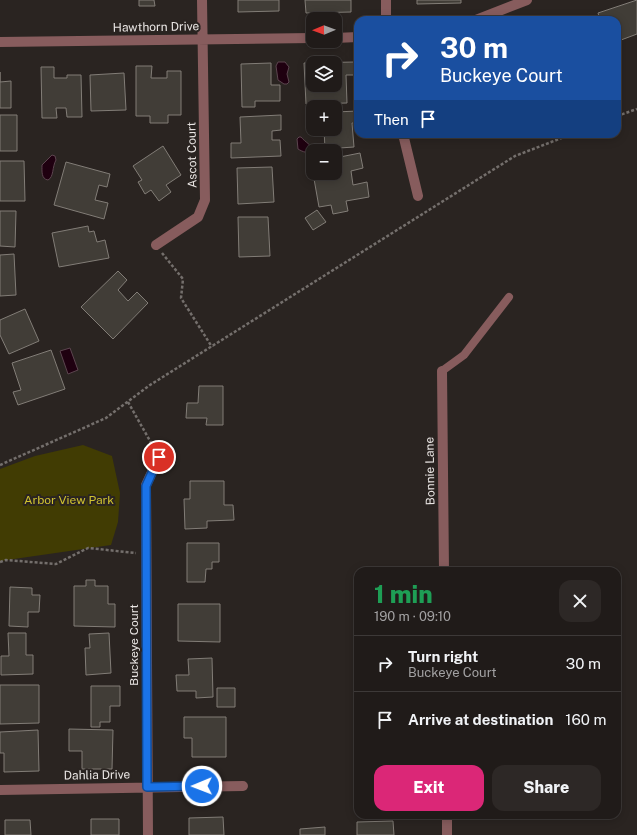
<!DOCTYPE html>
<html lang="en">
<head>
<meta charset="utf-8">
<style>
	body { margin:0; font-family:"Public Sans",sans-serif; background:#2d2826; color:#f1f3f6; height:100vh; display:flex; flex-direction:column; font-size:15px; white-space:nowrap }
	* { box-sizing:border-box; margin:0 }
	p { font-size:13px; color:#a2a1a2 }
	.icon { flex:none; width:22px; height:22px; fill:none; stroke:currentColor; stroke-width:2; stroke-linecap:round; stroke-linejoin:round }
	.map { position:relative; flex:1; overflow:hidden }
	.panel { position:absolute; left:354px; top:567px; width:267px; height:252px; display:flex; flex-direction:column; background:#201b19; border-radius:12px; box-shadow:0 2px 10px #0003,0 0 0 1px #3d3938 }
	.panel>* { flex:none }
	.guide { position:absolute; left:354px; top:16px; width:267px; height:122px; border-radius:12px; box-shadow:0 2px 10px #0003,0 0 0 1px #3d3938; background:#1a4fa0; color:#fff; overflow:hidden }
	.needle { width:26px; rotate:269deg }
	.controls { position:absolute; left:306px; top:12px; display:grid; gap:8px }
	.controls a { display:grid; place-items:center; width:36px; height:36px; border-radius:8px; background:#201b19; box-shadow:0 2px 10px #0003,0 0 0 1px #3d3938; font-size:20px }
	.pin { position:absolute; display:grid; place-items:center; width:34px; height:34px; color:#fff; margin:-17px; border:2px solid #fff; border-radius:50%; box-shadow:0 1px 4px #0007 }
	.me { position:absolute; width:44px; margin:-22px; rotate:269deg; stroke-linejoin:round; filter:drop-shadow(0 0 3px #0008) }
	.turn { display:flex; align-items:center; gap:14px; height:84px; padding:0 20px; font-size:18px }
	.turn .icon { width:52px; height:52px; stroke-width:2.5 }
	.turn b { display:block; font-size:28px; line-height:34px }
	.then { display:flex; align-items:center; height:38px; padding:0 20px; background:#0003; gap:8px; font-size:15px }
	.round { display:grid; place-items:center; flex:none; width:42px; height:42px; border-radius:12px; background:#2d2826 }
	.summary { display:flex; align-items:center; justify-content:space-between; height:68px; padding:0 20px }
	h1 { font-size:24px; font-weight:800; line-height:30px; color:#1e9e55 }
	.cta { display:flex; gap:8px; margin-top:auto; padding:8px 20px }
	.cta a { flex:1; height:46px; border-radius:12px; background:#db2777; color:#fff; font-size:16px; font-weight:800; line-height:46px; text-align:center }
	.cta a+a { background:#2d2826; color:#f1f3f6 }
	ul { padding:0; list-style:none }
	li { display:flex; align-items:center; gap:12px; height:56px; padding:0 20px; border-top:1px solid #3d3938 }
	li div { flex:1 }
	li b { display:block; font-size:15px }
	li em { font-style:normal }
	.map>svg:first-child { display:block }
</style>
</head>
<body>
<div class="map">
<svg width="637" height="835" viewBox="0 0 637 835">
	<rect width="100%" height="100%" fill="#2a2421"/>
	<path fill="#413c03" d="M83,445L112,456L120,493L118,522L111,545L0,561V469L35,456Z"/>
	<path fill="#1f0010" stroke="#5c454f" d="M278,62H285L289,67L287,74L289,82L287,84H284L278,80L276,66Z
		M299,137H301C305,142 312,145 312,150C308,154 303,152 298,149L297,139Z
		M52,155L55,156L56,160C52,167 54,177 48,180C41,179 42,171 42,165Z
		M70,348L78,370L68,374L60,351Z"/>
	<path fill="#413d37" stroke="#827d77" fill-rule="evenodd" d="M139,0H154L155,6H139Z
		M238,0H279V11L238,12Z
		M305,0H351V12L306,13Z
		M417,0H461V3L417,4Z
		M637,0V34L621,40L617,30V20H600L598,13Z
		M355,62V75H346L347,103L306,104L304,63ZM313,63H335V85H313Z
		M271,63V85H280V101H255V107H242L241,64Z
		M136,66H152L151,78H167V71H181V115H168V123H150V116H136Z
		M41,67H54V78H67V75H81L82,117H67L66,108H56L57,118H42Z
		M0,72V82L11,81V108H0Z
		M124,73L126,110L91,111L90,75Z
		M358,111V123H352L354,147L325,149L324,129H335V112Z
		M0,115H17V151H0Z
		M281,115V130L272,131V140H280L281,156L231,158V143H241L240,117Z
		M163,146L181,175L166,185L171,192L159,201L151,190L145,194L138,182L142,180L133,166Z
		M360,153L363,168L351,171L353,185L367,182L369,197L346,201L348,211L333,214L331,205L319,207L311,162H313V173H335V158Z
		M0,161H24L25,201H0Z
		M66,162L110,174L107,187L99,185L95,200L108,203L104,219L54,205Z
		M272,167L274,202L238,204L237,168Z
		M317,210L326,222L313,230L305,218Z
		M0,211H16L15,247L0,246Z
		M238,217H268L270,256L239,257Z
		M88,226L89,232L94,231L97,242L105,240L109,258L59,267L52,233Z
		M14,254L16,295L0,296V255Z
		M118,271L127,280L118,290L128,301L137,292L148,303L113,339L81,307Z
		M25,309L39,341L9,354L0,335V320Z
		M51,350L65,389L18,405L13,392L21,390L12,363Z
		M199,386H223V425H206L207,418H186L187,403H198Z
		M190,481H224V505H233L234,520L207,521V528L185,529L184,499H190Z
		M187,543H219V562H212V569H206L205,582H187Z
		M86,580H95V586H108V604H115V627L74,626V586H86Z
		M10,587L32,588V595H40L39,612H28V627L9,626Z
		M178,604H220V642L178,641Z
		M8,633H26V655H33V674L1,675V656H9Z
		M109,633L111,673L86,675L85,648H90L89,634Z
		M212,658L213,697L196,698V691H177L176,675H189L188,659Z
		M0,685H39V723L0,724Z
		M91,686H120V706H110V722H100V727H91Z
		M217,688H235V707H217Z
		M184,717H226V757H192V738H184Z
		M69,729L113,730L112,769H82V751H69Z
		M38,730L39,771L4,772V753H0V732Z
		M223,817L224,835H189V818Z
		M91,819H119V835H91Z
		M5,820H30L31,835H5Z
		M393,821L394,835H357V822Z
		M325,827V835H300V829Z"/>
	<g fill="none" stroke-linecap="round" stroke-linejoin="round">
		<path stroke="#746f6c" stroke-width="2.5" stroke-dasharray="3 2" stroke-linecap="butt" d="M617,116L637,109
			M162,253L183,279L181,298L212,347
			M128,402L154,448
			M0,465L106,418L150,385L515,156L572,134
			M0,562L6,560L56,564L88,548L136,553"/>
		<path stroke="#875c5d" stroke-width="8" d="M442,371L464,355L509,297"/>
		<path stroke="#875c5d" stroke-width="10" d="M386,0V20
			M476,20L527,0
			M335,38L358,37
			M0,42L313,38
			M403,134L418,196
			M156,245L198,217L205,200L202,0
			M442,371L444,571
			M0,790L243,786
			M447,815V835
			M148,835L146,485L159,457"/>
	</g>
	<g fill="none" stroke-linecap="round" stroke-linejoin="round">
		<g stroke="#114b97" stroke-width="10">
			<path id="route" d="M159,457L146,486L147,787L202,786"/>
		</g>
		<use href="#route" stroke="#1a73e8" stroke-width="7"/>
	</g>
	<g text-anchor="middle" stroke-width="4" stroke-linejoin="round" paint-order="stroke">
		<g font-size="12" fill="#e9e5e3" stroke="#2a2421">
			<text transform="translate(156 27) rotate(-1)" y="4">Hawthorn Drive</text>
			<text transform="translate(192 155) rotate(-91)" y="4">Ascot Court</text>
			<text transform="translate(430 471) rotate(-91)" y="4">Bonnie Lane</text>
			<text transform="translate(134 645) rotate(-90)" y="4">Buckeye Court</text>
			<text transform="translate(97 775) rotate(-1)" y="4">Dahlia Drive</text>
		</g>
		<g font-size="12" fill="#d1c330" stroke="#2a2421">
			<text x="69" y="504">Arbor View Park</text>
		</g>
	</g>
</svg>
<div class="controls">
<a><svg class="needle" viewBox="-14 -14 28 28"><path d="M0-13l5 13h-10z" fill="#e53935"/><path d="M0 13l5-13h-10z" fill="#a2a1a2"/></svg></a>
<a><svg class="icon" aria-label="layers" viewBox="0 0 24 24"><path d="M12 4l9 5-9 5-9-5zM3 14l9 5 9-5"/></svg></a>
<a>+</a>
<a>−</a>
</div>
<div class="pin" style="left:159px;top:457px;background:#d93025"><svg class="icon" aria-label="arrive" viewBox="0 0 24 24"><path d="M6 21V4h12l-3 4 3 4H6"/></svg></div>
<svg class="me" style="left:202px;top:786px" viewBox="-20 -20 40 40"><circle r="17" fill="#1a73e8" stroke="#fff" stroke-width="3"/><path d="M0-11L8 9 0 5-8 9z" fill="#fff"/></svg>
<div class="guide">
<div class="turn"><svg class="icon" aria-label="right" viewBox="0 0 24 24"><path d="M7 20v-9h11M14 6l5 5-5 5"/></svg><div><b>30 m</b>Buckeye Court</div></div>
<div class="then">Then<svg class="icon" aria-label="arrive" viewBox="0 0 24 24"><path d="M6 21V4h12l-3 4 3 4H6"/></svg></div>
</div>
<section class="panel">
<div class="summary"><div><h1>1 min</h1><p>190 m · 09:10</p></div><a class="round"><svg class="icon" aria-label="close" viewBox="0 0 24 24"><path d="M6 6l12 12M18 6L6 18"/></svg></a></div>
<ul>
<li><svg class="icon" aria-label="right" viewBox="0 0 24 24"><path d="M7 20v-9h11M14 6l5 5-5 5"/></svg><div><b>Turn right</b><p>Buckeye Court</p></div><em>30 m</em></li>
<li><svg class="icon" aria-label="arrive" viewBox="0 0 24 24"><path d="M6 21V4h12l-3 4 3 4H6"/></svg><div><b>Arrive at destination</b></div><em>160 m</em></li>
</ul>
<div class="cta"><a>Exit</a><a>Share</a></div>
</section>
</div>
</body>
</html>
